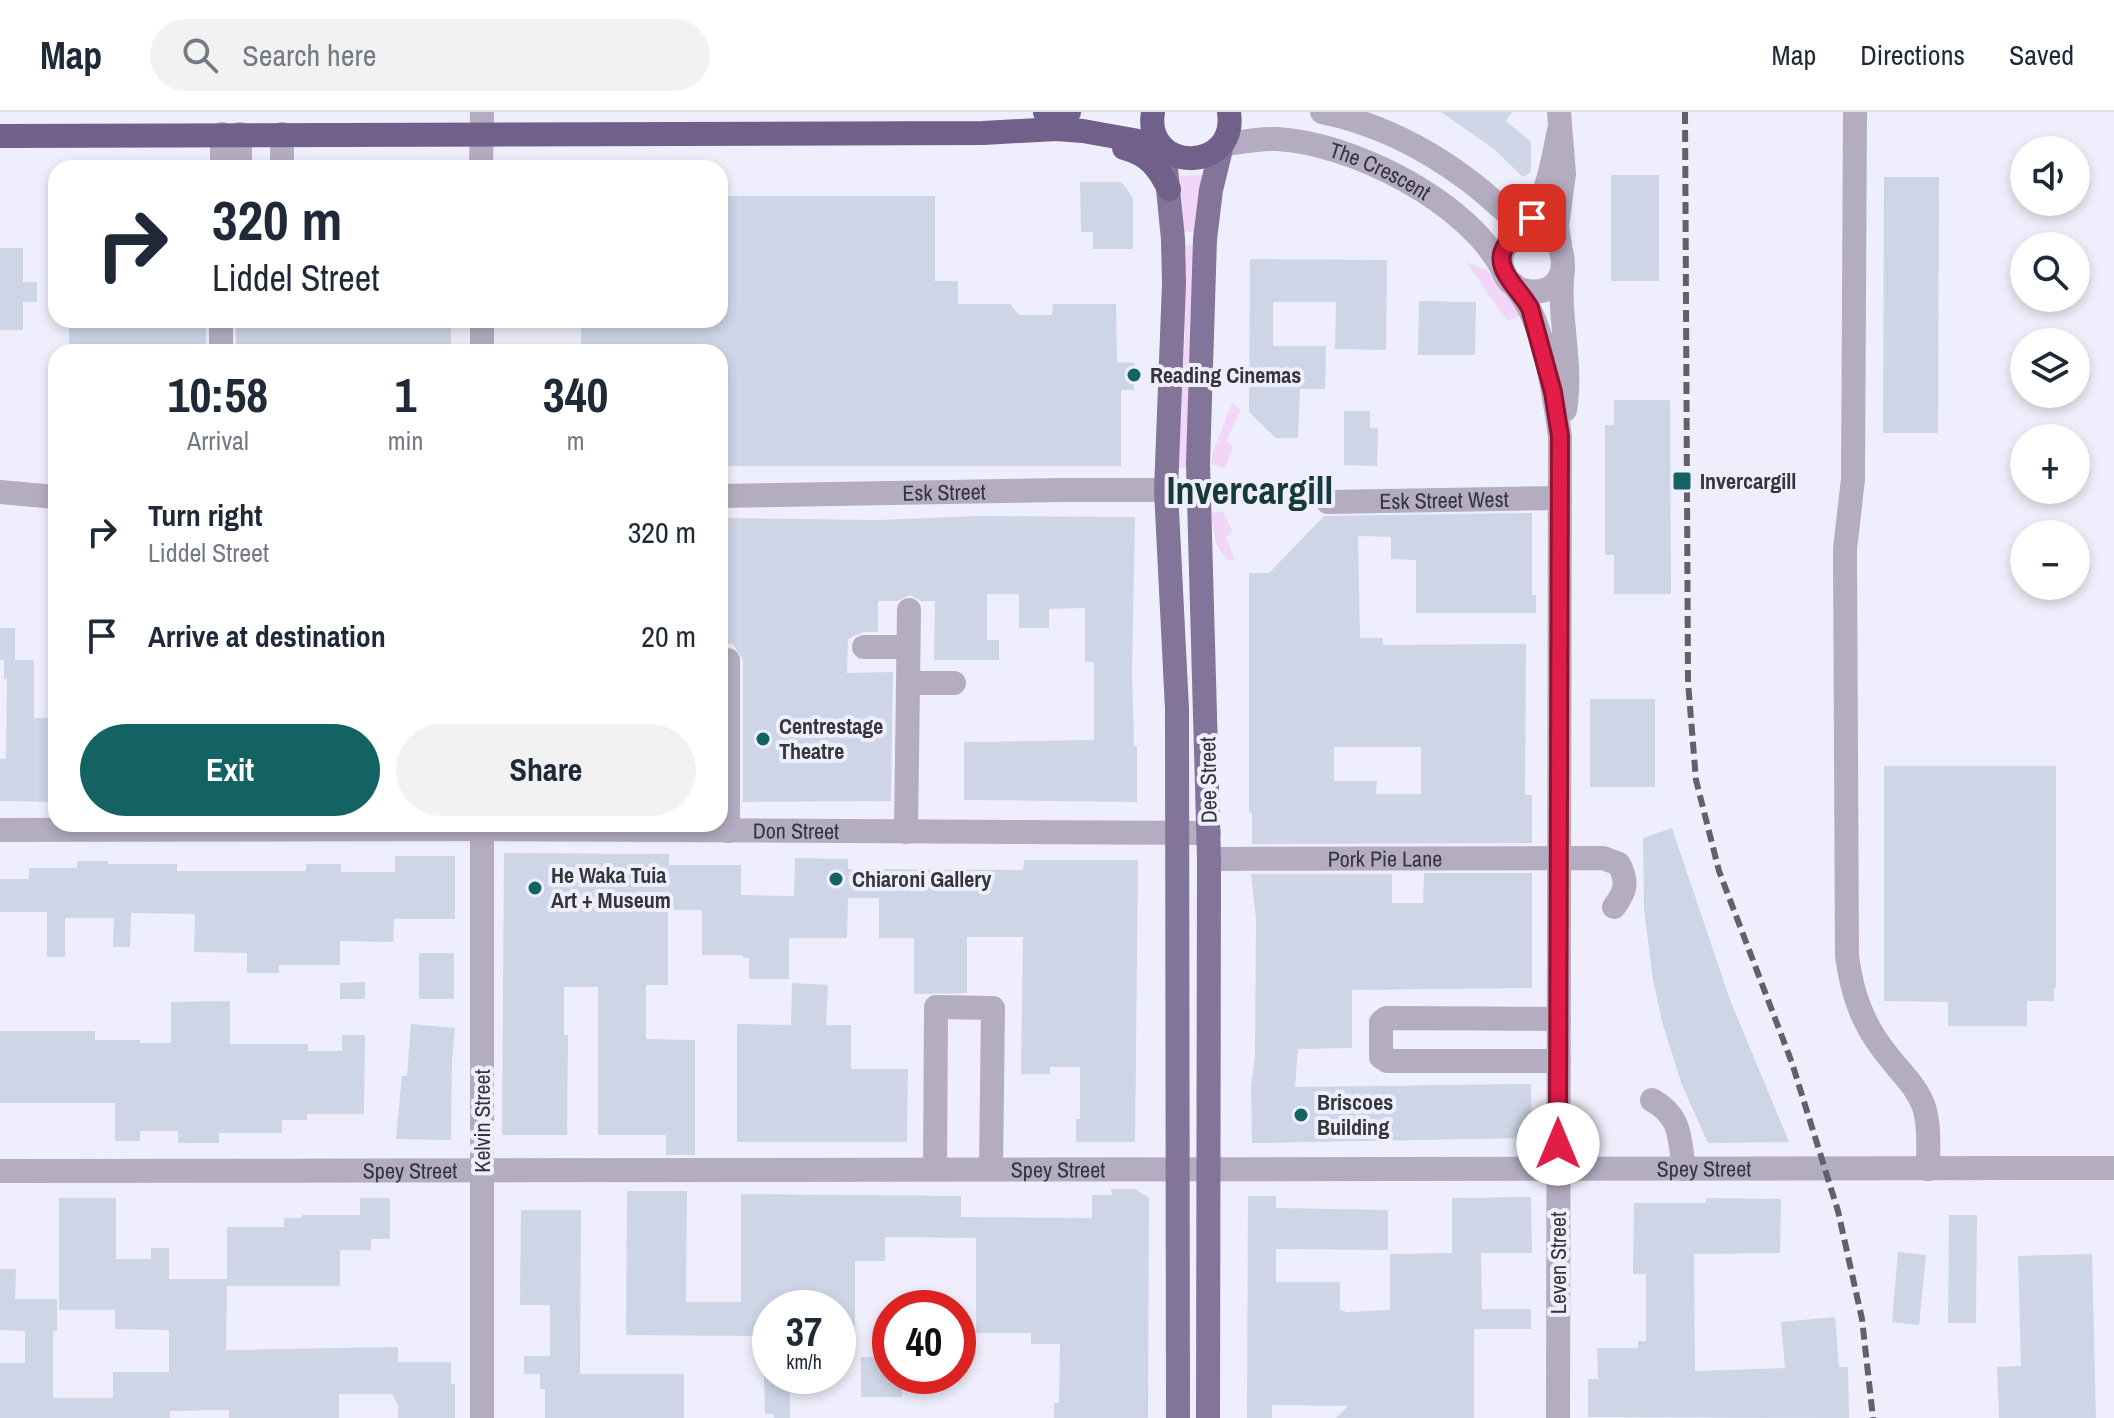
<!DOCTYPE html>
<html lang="en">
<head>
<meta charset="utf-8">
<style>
	body { margin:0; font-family:"Archivo Narrow",sans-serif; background:#f2f2f3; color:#1f2937; height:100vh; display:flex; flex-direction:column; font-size:30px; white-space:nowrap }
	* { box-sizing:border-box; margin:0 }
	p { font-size:26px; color:#747a83 }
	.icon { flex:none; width:44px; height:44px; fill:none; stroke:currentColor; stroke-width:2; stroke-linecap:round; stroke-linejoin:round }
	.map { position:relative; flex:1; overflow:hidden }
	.side { position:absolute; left:48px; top:232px; width:680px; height:488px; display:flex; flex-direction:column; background:#fff; border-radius:24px; box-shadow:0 4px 12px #0003 }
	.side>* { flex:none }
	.banner { position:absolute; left:48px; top:48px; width:680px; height:168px; border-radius:24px; box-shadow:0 4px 12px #0003; background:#fff; color:#1f2937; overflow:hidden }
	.controls { position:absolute; left:2010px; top:24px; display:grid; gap:16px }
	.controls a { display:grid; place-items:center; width:80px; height:80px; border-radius:50%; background:#fff; box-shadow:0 4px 12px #0003; font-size:40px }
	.speed { position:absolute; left:752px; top:1178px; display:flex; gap:16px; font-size:40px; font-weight:700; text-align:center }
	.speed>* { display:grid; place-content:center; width:104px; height:104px; border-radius:50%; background:#fff; box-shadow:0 4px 12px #0003; line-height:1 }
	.speed small { font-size:20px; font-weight:400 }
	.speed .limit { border:12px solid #d22; background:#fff; color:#111 }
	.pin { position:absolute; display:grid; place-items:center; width:68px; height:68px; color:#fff; margin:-34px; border-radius:16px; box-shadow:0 4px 12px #0006 }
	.me { position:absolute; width:88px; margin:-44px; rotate:0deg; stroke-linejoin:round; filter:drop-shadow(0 0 6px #0008) }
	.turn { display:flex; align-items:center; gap:28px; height:168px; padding:0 32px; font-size:36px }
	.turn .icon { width:104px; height:104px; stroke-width:2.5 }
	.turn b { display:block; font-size:56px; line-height:68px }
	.eta { display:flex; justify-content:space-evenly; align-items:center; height:136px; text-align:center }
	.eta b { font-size:48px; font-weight:700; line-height:56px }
	.button { display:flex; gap:16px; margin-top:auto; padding:16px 32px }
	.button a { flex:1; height:92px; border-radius:48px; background:#136362; color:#fff; font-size:32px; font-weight:700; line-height:92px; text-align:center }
	.button a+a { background:#f2f2f3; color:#1f2937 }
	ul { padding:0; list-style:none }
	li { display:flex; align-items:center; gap:24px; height:104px; padding:0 32px }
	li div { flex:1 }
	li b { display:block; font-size:30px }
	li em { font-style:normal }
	header { display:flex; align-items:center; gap:48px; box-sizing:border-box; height:112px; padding:0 40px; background:#fff; border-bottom:2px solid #e0e1e3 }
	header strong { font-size:38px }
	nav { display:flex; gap:44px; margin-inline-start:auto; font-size:28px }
	.search { width:560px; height:72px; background:#f2f2f3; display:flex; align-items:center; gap:20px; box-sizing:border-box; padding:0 28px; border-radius:44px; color:#747a83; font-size:30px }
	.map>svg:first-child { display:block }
</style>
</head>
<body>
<header>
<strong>Map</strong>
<div class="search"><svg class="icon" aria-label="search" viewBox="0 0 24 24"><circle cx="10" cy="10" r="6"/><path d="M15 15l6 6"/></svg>Search here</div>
<nav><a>Map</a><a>Directions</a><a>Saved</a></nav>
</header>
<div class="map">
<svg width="2114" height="1306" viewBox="0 0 2114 1306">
	<rect width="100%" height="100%" fill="#eeeefc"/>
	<path fill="#f2d6f7" d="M1203,63L1196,120H1184L1179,64Z
		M1183,133H1194L1188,356H1177L1185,225Z
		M1466,150L1486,157L1525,202L1507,209Z
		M1232,291L1241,298L1226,329L1233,335L1225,356L1211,352L1213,340Z
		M1222,399L1233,419L1226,425L1235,448H1227L1216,432L1211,401Z"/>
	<path fill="#ced5e6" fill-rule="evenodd" d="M1441,0H1512L1506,9L1531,30V60L1523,65L1494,37Z
		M1611,63H1659V169H1611Z
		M1884,65H1939L1938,321H1883Z
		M1080,70H1121L1127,77L1133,86V137H1093V120H1081Z
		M720,84H935V169H958V192H1010L1019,203H1052L1053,192H1116L1117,250L1134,251V278H1121V354H720V240H581V208H720Z
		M0,136H23V170H37V190H23V218H0Z
		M1250,147L1387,148L1386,238L1335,237L1336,190H1273V234H1326L1325,277H1300L1298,326H1276L1249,300Z
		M1419,189L1476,190L1475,243H1418Z
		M69,208H206V240H69Z
		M236,208H451V240H236Z
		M1614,288H1670L1671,482H1614V443H1605V313H1614Z
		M1344,299H1370V316H1378L1377,354L1344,353Z
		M1532,401V483H1536V501H1416V448L1391,447V425L1358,424L1360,526H1383V533L1526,532L1525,683H1532V731L1252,732V701H1249V461H1269L1324,404ZM1334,635H1421V682H1376L1377,669H1334Z
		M978,404L1135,405L1132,561L1134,634H1137V690L964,688V630L1094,628V550H1085V496L1049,497V516H1019V482H987V528H999V548H934L935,489H921L910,483L897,489H878V520H863L848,527L847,561L893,560L891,689L743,690V548L733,532H720V406L879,408Z
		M0,516H15V548H0Z
		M4,548H34V606H56V690L0,689V647H6L7,567H4Z
		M1590,587H1655V675H1590Z
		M1884,654H2056V876H2054V889H2027V914H1948V890L1884,889Z
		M1672,716L1730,888L1789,1030L1708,1031L1682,973L1663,913L1653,868L1644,797L1643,726Z
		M504,741L669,742V753H741V783L794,784L795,746L848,747V757L1023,758L1024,748H1138L1135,1030H1076V1007H1080V955H1050V962H1021L1023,825H967V881L914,882V826H879V786H848L847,826H789V867H749V846H743V843H702V798H668V873H646V927L695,928V1043H666V1023H598V875H564V923H568L567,1023H502Z
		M395,744H455V807H394L393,830L340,829V853H279V861H247V841L194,840L195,802L131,801L130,835H113L114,806H65V845H47V800H0V767H29V756H77V749H108V752H177V759H306V752H341V760H395Z
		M1424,761H1532V876L1352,878V936L1298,937L1295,975L1531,972L1532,1026L1252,1031L1251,975L1255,943L1256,807L1251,762H1392V791H1423Z
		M419,841H454V887H419Z
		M365,870V887H340V871Z
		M792,871L828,873L826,913H851V957H908L907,1030H737V912L791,913Z
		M230,889V932H308V939H342V923H365L364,1002H307V1008H282V1021H219V1031H178V1019H140V1029H115V991H0V919H95V928H140V931H171V890Z
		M411,912L455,916L452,948L451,1028L396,1027L402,964H407Z
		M1111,1077H1135L1149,1086L1148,1306H1054V1291H1059L1060,1232H1031V1221H976V1126L885,1125V1149H855V1225L838,1224V1196H770V1224L626,1223L627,1079H687L686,1190H741V1082L961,1084V1105L1092,1106V1083H1112Z
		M1248,1084H1276V1096L1388,1098V1138L1276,1137V1170H1340V1198L1347,1200L1390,1198V1142L1452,1141V1086L1531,1085L1532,1141H1481L1482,1197H1531V1217H1474V1306H1336L1348,1294L1272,1293V1306H1247Z
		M59,1086H116V1147H151V1136H169V1167H227V1115H284V1106H302V1103H360V1086H390V1127H371V1138H340V1174H227L226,1238L398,1235V1250H451V1272H455V1306H398V1293L392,1282H339V1306H229V1298L170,1299V1306H0V1251H25V1219L0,1218V1157H16L15,1187H57V1219H53V1286H113V1260H169V1218L115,1217V1198H59Z
		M1706,1086L1781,1087L1780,1141L1694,1142L1695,1259L1785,1256L1781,1210L1835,1205L1839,1255H1848L1849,1306L1588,1305V1267H1598L1597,1236H1638V1229H1646V1162H1633L1634,1091H1706Z
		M521,1098H581L580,1262H684V1306H545V1277H540V1262H524V1244H550V1193H520Z
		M1949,1103H1977L1976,1211H1948Z
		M1898,1140L1926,1143L1919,1213L1892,1210Z
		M2092,1142L2096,1306H1999L1997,1255L2021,1254L2018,1144Z
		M861,1245H890V1264H902V1285H861Z
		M764,1264H790V1306H774V1302H765Z"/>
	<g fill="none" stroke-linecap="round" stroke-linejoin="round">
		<g stroke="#b4acc1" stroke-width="24">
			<path d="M1322,0C1376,11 1424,35 1468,68C1492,85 1509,108 1538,118"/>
			<path d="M1559,0L1564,62L1557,114L1560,133"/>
			<path d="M1855,0L1853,367L1845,437L1847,844C1852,881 1862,911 1885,940C1899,959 1916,973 1924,995C1930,1015 1928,1037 1928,1057"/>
			<path d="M240,22V56"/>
			<path d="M282,22V56"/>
			<path id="s1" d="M1222,33C1240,30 1258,26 1277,27C1352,31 1470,90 1504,160"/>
			<path d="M222,56V22"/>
			<path d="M481,56L482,0"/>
			<path d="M1509,128C1563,83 1588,188 1528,179C1518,178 1508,171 1504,161C1492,133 1521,125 1532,106C1548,79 1553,48 1559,18"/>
			<path d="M1563,157C1557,204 1573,251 1565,298"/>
			<path d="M1513,172C1545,208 1553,278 1560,324L1558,1306"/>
			<path d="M482,208V240"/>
			<path d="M221,240V208"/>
			<path d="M0,380L56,385"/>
			<path id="s2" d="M720,384L1063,378H1166"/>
			<path id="s3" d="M1328,390L1560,386"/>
			<path d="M864,535H908"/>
			<path d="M720,549L728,548V719"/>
			<path d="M908,571H954"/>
			<path id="s4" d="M0,718L482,717L1209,721"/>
			<path d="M906,720L909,498"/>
			<path id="s5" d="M1209,747L1603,746L1619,752C1628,770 1626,779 1614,795"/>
			<path d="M1559,949H1387L1381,945V910L1386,906L1559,907"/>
			<path d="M1652,988C1682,1005 1679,1025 1684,1057"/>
			<path d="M935,1057L936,895L993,896L991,1057"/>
			<path id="s6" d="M0,1059L2114,1056"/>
			<path d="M482,1306V712"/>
		</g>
		<path stroke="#837499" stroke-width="24" d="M1166,57L1173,127L1174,172L1166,378L1177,597L1178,1306
			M1208,1306L1209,747L1198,351L1205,127L1211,78L1222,33"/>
		<path stroke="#71608a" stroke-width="24" d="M1045,0H1069
			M1153,0C1143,61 1238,62 1229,0
			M0,24L983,21L1056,17L1083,19L1161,33
			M1124,36C1149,43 1158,55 1169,77"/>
		<path stroke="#61616a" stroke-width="6" stroke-dasharray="12 6" stroke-linecap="butt" d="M1685,0L1688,570L1696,668L1719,759L1792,951L1838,1099L1862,1207L1873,1306"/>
	</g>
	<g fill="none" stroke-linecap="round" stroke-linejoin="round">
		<g stroke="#92132f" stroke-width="20">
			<path id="route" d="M1532,106C1525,114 1516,120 1509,129C1487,154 1519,175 1530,196L1553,280L1560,324L1558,1032"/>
		</g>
		<use href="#route" stroke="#e11d48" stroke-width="14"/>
	</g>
	<g fill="#136362" stroke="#eeeefc" stroke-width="3">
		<circle cx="1134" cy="263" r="8"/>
		<rect x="1672" y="359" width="20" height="20" rx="4"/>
		<circle cx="763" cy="627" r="8"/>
		<circle cx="836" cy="767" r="8"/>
		<circle cx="535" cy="776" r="8"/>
		<circle cx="1301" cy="1003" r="8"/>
	</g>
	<g text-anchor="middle" stroke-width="8" stroke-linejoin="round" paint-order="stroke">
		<g font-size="22" fill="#35353c" stroke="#eeeefc">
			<text dy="8" stroke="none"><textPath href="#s1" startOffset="164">The Crescent</textPath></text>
			<text dy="8" stroke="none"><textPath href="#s2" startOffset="224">Esk Street</textPath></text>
			<text dy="8" stroke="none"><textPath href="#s3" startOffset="116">Esk Street West</textPath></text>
			<text transform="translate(1208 668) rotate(-91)" y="8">Dee Street</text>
			<text dy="8" stroke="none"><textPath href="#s4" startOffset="796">Don Street</textPath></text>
			<text dy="8" stroke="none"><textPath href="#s5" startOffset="176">Pork Pie Lane</textPath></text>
			<text transform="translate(482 1009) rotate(-90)" y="8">Kelvin Street</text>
			<text dy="8" stroke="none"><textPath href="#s6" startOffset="1058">Spey Street</textPath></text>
			<text dy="8" stroke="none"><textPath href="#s6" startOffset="1704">Spey Street</textPath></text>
			<text dy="8" stroke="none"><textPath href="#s6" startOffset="410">Spey Street</textPath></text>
			<text transform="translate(1558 1151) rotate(-90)" y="8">Leven Street</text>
		</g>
		<g font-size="22" font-weight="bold" fill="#35353c" stroke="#eeeefc" text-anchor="start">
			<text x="1150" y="271">Reading Cinemas</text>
			<text x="1700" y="377">Invercargill</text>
			<text x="779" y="622">Centrestage<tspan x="779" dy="25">Theatre</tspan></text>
			<text x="551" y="771">He Waka Tuia<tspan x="551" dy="25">Art + Museum</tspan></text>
			<text x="852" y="775">Chiaroni Gallery</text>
			<text x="1317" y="998">Briscoes<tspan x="1317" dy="25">Building</tspan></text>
		</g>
		<g font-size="38" font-weight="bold" fill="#173939" stroke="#eeeefc">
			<text x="1250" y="392">Invercargill</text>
		</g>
	</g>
</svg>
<div class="controls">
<a><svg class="icon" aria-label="sound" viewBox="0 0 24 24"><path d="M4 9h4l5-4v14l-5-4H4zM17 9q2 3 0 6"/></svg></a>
<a><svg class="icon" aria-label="search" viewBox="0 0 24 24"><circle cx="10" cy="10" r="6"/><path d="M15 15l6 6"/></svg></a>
<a><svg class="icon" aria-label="layers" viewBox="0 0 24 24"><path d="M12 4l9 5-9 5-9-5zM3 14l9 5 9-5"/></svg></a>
<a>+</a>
<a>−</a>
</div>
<div class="speed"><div>37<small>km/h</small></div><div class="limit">40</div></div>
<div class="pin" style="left:1532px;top:106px;background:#d93025"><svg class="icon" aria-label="arrive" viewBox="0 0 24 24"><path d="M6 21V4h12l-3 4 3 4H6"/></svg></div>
<svg class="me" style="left:1558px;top:1032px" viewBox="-20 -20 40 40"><circle r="19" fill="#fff"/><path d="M0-13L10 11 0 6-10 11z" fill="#e11d48"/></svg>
<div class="banner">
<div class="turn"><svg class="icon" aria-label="right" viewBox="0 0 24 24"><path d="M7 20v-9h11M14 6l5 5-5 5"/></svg><div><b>320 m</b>Liddel Street</div></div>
</div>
<section class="side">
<div class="eta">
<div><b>10:58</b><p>Arrival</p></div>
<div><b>1</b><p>min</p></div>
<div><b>340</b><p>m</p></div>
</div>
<ul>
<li><svg class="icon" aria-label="right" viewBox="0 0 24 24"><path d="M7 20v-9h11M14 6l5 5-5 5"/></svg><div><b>Turn right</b><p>Liddel Street</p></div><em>320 m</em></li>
<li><svg class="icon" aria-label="arrive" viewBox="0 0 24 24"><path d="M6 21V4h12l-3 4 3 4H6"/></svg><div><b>Arrive at destination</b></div><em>20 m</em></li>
</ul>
<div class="button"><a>Exit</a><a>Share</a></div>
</section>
</div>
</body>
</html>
